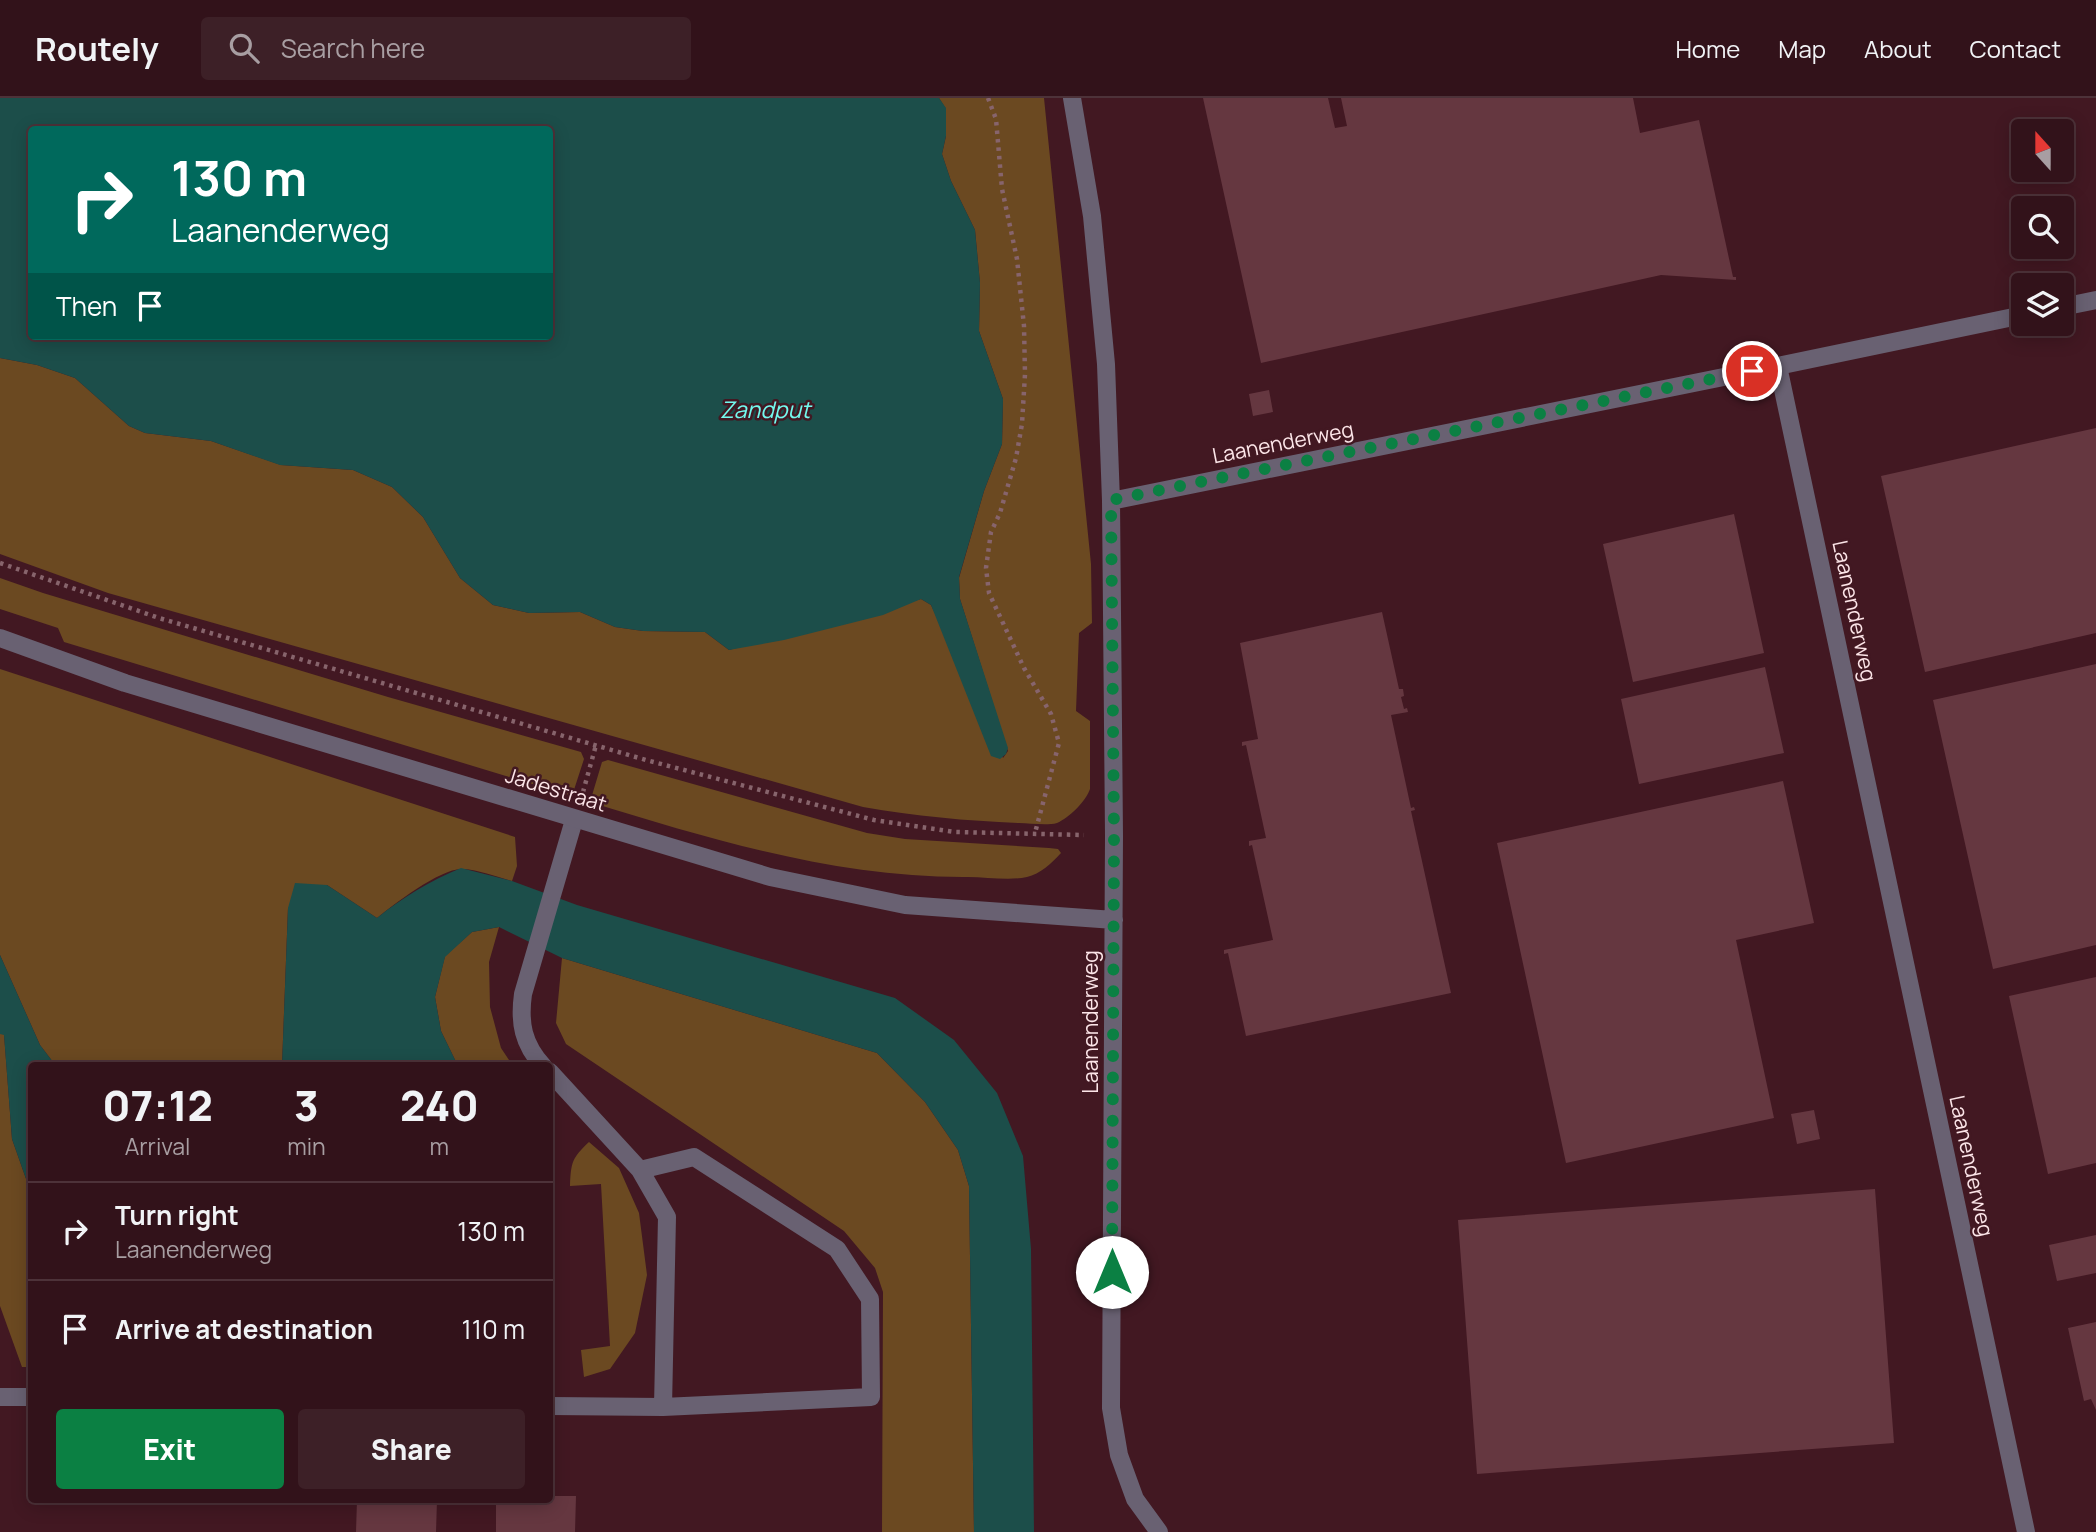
<!DOCTYPE html>
<html lang="en">
<head>
<meta charset="utf-8">
<style>
	body { margin:0; font-family:Manrope,sans-serif; background:#3d2027; color:#f1f3f6; height:100vh; display:flex; flex-direction:column; font-size:26px; white-space:nowrap }
	* { box-sizing:border-box; margin:0 }
	p { font-size:23px; color:#a89ea2 }
	.icon { flex:none; width:38px; height:38px; fill:none; stroke:currentColor; stroke-width:2; stroke-linecap:round; stroke-linejoin:round }
	.map { position:relative; flex:1; overflow:hidden }
	.details { position:absolute; left:28px; top:964px; width:525px; height:441px; display:flex; flex-direction:column; background:#32121a; border-radius:7px; box-shadow:0 4px 18px #0003,0 0 0 2px #4d3239 }
	.details>* { flex:none }
	.guide { position:absolute; left:28px; top:28px; width:525px; height:214px; border-radius:7px; box-shadow:0 4px 18px #0003,0 0 0 2px #4d3239; background:#00695c; color:#fff; overflow:hidden }
	.needle { width:46px; rotate:339deg }
	.buttons { position:absolute; left:2011px; top:21px; display:grid; gap:14px }
	.buttons a { display:grid; place-items:center; width:63px; height:63px; border-radius:7px; background:#32121a; box-shadow:0 4px 18px #0003,0 0 0 2px #4d3239; font-size:35px }
	.pin { position:absolute; display:grid; place-items:center; width:60px; height:60px; color:#fff; margin:-30px; border:4px solid #fff; border-radius:50%; box-shadow:0 2px 7px #0007 }
	.me { position:absolute; width:77px; margin:-38px; rotate:0deg; stroke-linejoin:round; filter:drop-shadow(0 0 5px #0008) }
	.turn { display:flex; align-items:center; gap:24px; height:147px; padding:0 28px; font-size:32px }
	.turn .icon { width:91px; height:91px; stroke-width:2.5 }
	.turn b { display:block; font-size:49px; line-height:60px }
	.then { display:flex; align-items:center; height:66px; padding:0 28px; background:#0003; gap:14px; font-size:26px }
	.eta { display:flex; justify-content:space-evenly; align-items:center; height:119px; text-align:center }
	.eta b { font-size:42px; font-weight:800; line-height:49px }
	.action { display:flex; gap:14px; margin-top:auto; padding:14px 28px }
	.action a { flex:1; height:80px; border-radius:7px; background:#0b8043; color:#fff; font-size:28px; font-weight:800; line-height:80px; text-align:center }
	.action a+a { background:#3d2027; color:#f1f3f6 }
	ul { padding:0; list-style:none }
	li { display:flex; align-items:center; gap:21px; height:98px; padding:0 28px; border-top:2px solid #4d3239 }
	li div { flex:1 }
	li b { display:block; font-size:26px }
	li em { font-style:normal }
	header { display:flex; align-items:center; gap:42px; box-sizing:border-box; height:98px; padding:0 35px; background:#32121a; border-bottom:2px solid #4d3239 }
	header strong { font-size:33px }
	nav { display:flex; gap:38px; margin-inline-start:auto; font-size:24px }
	.search { width:490px; height:63px; background:#3d2027; display:flex; align-items:center; gap:18px; box-sizing:border-box; padding:0 24px; border-radius:7px; color:#a89ea2; font-size:26px }
	.map>svg:first-child { display:block }
</style>
</head>
<body>
<header>
<strong>Routely</strong>
<div class="search"><svg class="icon" aria-label="search" viewBox="0 0 24 24"><circle cx="10" cy="10" r="6"/><path d="M15 15l6 6"/></svg>Search here</div>
<nav><a>Home</a><a>Map</a><a>About</a><a>Contact</a></nav>
</header>
<div class="map">
<svg width="2096" height="1434" viewBox="0 0 2096 1434">
	<rect width="100%" height="100%" fill="#421822"/>
	<path fill="#6b4921" d="M939,0H1044L1091,466L1092,525L1079,535L1076,613L1090,623V691C1086,703 1069,720 1057,725C1046,728 1030,725 1019,725C967,723 915,718 863,709L108,495L0,456V260L37,267L75,280L129,328L145,335L211,343L281,367L353,372L392,389L423,419L460,480L493,507L529,515L580,514L615,529L643,533L705,534L729,552L921,501L931,507L1003,660L1008,653L960,501L959,480L984,393L1002,346L1003,301L979,233L980,185L975,132L951,83L942,56L946,38V11Z
		M0,480L43,495L388,599L581,654L584,661L572,698L64,544L58,530L0,511Z
		M0,571L515,739L517,768L512,783C497,779 479,772 463,771C442,769 393,807 377,820L327,787L288,810L282,968H56L40,947L0,857Z
		M608,662L867,735L905,741L1049,750L1058,751L1061,755C1052,765 1040,776 1027,779C1009,783 987,779 968,779C838,780 713,742 590,704L602,664Z
		M499,829L489,864L490,909L501,950L513,968H458L441,933L435,899L445,858L472,834Z
		M562,860L877,955L925,1004L958,1052L969,1088L974,1434H882L883,1194L875,1170L844,1133L566,946L556,925Z
		M0,936H4L12,1041L31,1095V1269H22L0,1208Z
		M589,1044L619,1070L639,1115L647,1177L635,1235L610,1271L584,1279L581,1252L610,1248L601,1086L570,1088C571,1064 572,1060 589,1044Z"/>
	<path fill="#1c4e4a" fill-rule="evenodd" d="M0,0H939L946,10V38L942,56L951,83L975,132L980,185L979,233L1003,301L1002,346L984,393L959,479L960,501L1008,650L1006,656L1000,661L991,658L931,507L921,501L883,517L784,542L729,552L705,534L643,533L615,529L580,514L529,515L493,507L460,480L423,419L392,389L353,372L280,367L211,343L145,335L129,328L75,280L37,267L0,260ZM32,32H550V238H32Z
		M461,770L512,783L577,807L895,900L954,942L997,995L1023,1058L1031,1151L1034,1434H974L969,1088L958,1052L925,1004L877,955L562,860L499,829L472,834L445,859L435,899L441,933L458,968H282L288,810L295,785L327,787L377,820C403,799 430,783 461,770Z
		M0,857L40,947L56,968H32L31,1095L12,1041L4,937L0,936Z"/>
	<path fill="#653740" d="M1203,0H1328L1335,30L1347,28L1341,0H1633L1640,35L1699,22L1733,179H1736V182L1661,177L1261,265Z
		M1269,292L1273,314L1253,318L1249,296Z
		M2096,330V535L1925,574L1881,378Z
		M1734,416L1764,555L1633,584L1603,446Z
		M1382,514L1399,591H1403L1404,598L1401,599L1404,611L1407,610L1408,614L1391,617L1411,710L1414,709L1415,712L1411,713L1451,895L1246,938L1228,855L1224,856V852L1273,842L1252,747L1249,748V743L1266,740L1246,647L1242,648V644L1258,641L1240,545Z
		M2096,566V847L1993,871L1933,602Z
		M1765,569L1784,655L1639,686L1621,601Z
		M1783,683L1814,825L1736,842L1774,1020L1566,1065L1497,745Z
		M2096,879V1065L2048,1076L2009,898Z
		M1814,1012L1820,1041L1797,1046L1791,1016Z
		M1875,1091L1894,1345L1477,1376L1458,1122Z
		M2096,1137V1175L2057,1183L2049,1147Z
		M2096,1224V1312L2091,1301L2084,1303L2068,1230Z
		M550,1398H576L575,1434H496V1402H550Z
		M357,1402H437L436,1434H356Z"/>
	<g fill="none" stroke-linecap="round" stroke-linejoin="round">
		<path stroke="#87646c" stroke-width="4.5" stroke-dasharray="3.5 5" stroke-linecap="butt" d="M988,0L996,21L1002,91L1017,161L1024,228L1025,276L1022,326L1016,360L1000,415L991,434L986,470L989,495L1024,570L1051,616L1059,645L1035,735
			M0,465L159,520L646,662L874,722L955,734L1084,737
			M583,694L596,647"/>
		<path stroke="#696172" stroke-width="18" d="M2062,209L2096,202
			M1778,268L2023,217
			M543,968C523,946 519,925 523,896L574,722
			M550,974L640,1072L667,1119L663,1309L550,1308
			M640,1072L694,1059L837,1151L870,1201L871,1299L663,1309
			M0,1299H32"/>
		<path stroke="#696172" stroke-width="18" d="M1072,0L1092,118L1106,266L1111,403L1114,738L1111,1310L1119,1357L1135,1401L1159,1434
			M1111,403L1778,268L2026,1434
			M0,540L125,585L770,779L905,807L1114,822"/>
	</g>
	<g fill="none" stroke-linecap="round" stroke-linejoin="round">
		<path stroke="#0b8043" stroke-width="12" stroke-dasharray="0 21.6" d="M1112,1174L1114,738L1111,402L1752,273"/>
	</g>
	<g text-anchor="middle" stroke-width="5" stroke-linejoin="round" paint-order="stroke">
		<g font-size="21" fill="#fce5e8" stroke="#421822">
			<text transform="translate(1283 345) rotate(-11)" y="7">Laanenderweg</text>
			<text transform="translate(1854 513) rotate(78)" y="7">Laanenderweg</text>
			<text transform="translate(556 692) rotate(17)" y="7">Jadestraat</text>
			<text transform="translate(1091 924) rotate(-90)" y="7">Laanenderweg</text>
			<text transform="translate(1971 1068) rotate(78)" y="7">Laanenderweg</text>
		</g>
		<g font-size="23" font-style="italic" fill="#73f9ee" stroke="#421822">
			<text x="765" y="320">Zandput</text>
		</g>
	</g>
</svg>
<div class="buttons">
<a><svg class="needle" viewBox="-14 -14 28 28"><path d="M0-13l5 13h-10z" fill="#e53935"/><path d="M0 13l5-13h-10z" fill="#a89ea2"/></svg></a>
<a><svg class="icon" aria-label="search" viewBox="0 0 24 24"><circle cx="10" cy="10" r="6"/><path d="M15 15l6 6"/></svg></a>
<a><svg class="icon" aria-label="layers" viewBox="0 0 24 24"><path d="M12 4l9 5-9 5-9-5zM3 14l9 5 9-5"/></svg></a>
</div>
<div class="pin" style="left:1752px;top:273px;background:#d93025"><svg class="icon" aria-label="arrive" viewBox="0 0 24 24"><path d="M6 21V4h12l-3 4 3 4H6"/></svg></div>
<svg class="me" style="left:1112px;top:1174px" viewBox="-20 -20 40 40"><circle r="19" fill="#fff"/><path d="M0-13L10 11 0 6-10 11z" fill="#0b8043"/></svg>
<div class="guide">
<div class="turn"><svg class="icon" aria-label="right" viewBox="0 0 24 24"><path d="M7 20v-9h11M14 6l5 5-5 5"/></svg><div><b>130 m</b>Laanenderweg</div></div>
<div class="then">Then<svg class="icon" aria-label="arrive" viewBox="0 0 24 24"><path d="M6 21V4h12l-3 4 3 4H6"/></svg></div>
</div>
<section class="details">
<div class="eta">
<div><b>07:12</b><p>Arrival</p></div>
<div><b>3</b><p>min</p></div>
<div><b>240</b><p>m</p></div>
</div>
<ul>
<li><svg class="icon" aria-label="right" viewBox="0 0 24 24"><path d="M7 20v-9h11M14 6l5 5-5 5"/></svg><div><b>Turn right</b><p>Laanenderweg</p></div><em>130 m</em></li>
<li><svg class="icon" aria-label="arrive" viewBox="0 0 24 24"><path d="M6 21V4h12l-3 4 3 4H6"/></svg><div><b>Arrive at destination</b></div><em>110 m</em></li>
</ul>
<div class="action"><a>Exit</a><a>Share</a></div>
</section>
</div>
</body>
</html>
